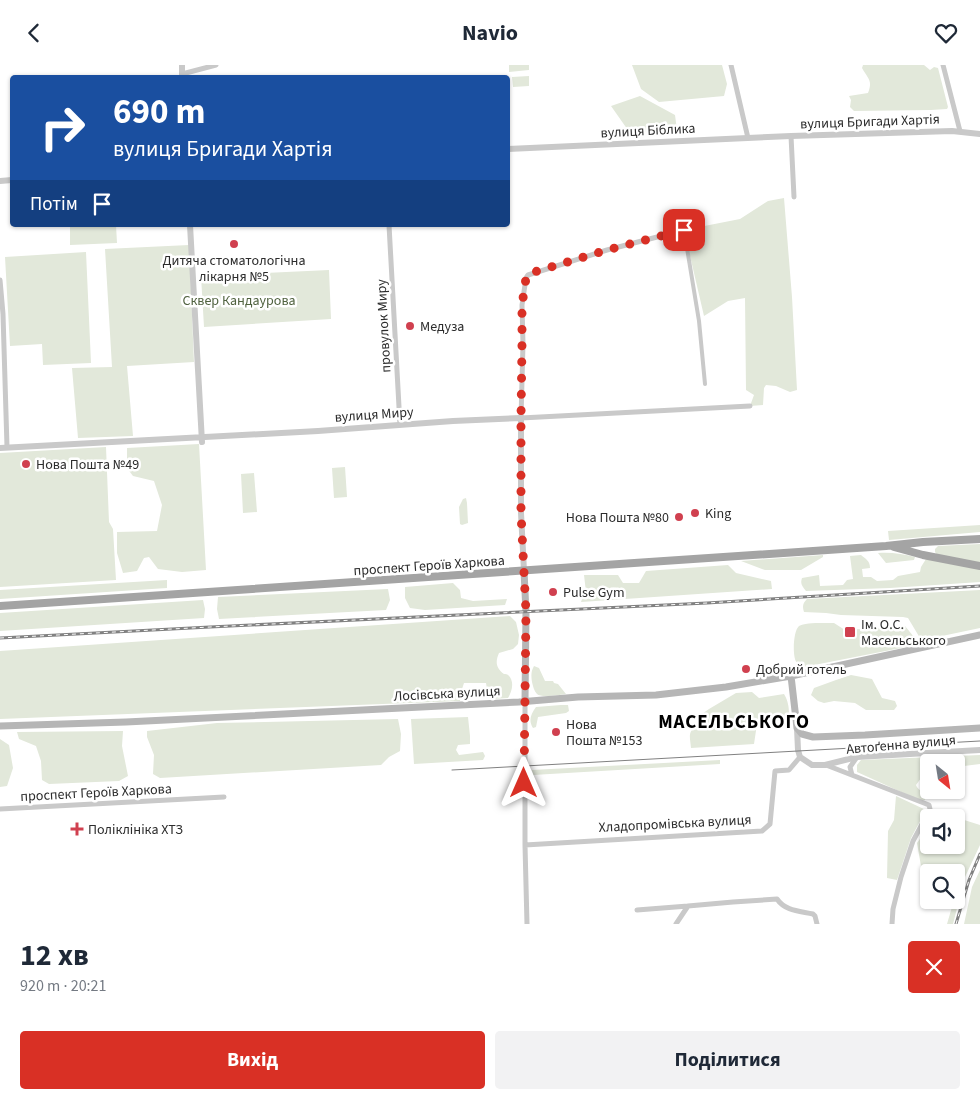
<!DOCTYPE html>
<html lang="uk">
<head>
<meta charset="utf-8">
<style>
	body { margin:0; font-family:"Source Sans 3",sans-serif; background:#f2f2f3; color:#1f2937; height:100vh; display:flex; flex-direction:column; font-size:19px; white-space:nowrap }
	* { box-sizing:border-box; margin:0 }
	p { font-size:16px; color:#747a83 }
	.icon { flex:none; width:28px; height:28px; fill:none; stroke:currentColor; stroke-width:2; stroke-linecap:round; stroke-linejoin:round }
	.map { position:relative; height:859px; overflow:hidden }
	.panel { display:flex; flex-direction:column; background:#fff; flex:1 }
	.panel>* { flex:none }
	.hud { position:absolute; left:10px; top:10px; width:500px; height:152px; border-radius:5px; box-shadow:0 1px 4px #0004; background:#1a4fa0; color:#fff; overflow:hidden }
	.needle { width:32px; rotate:150deg }
	.tools { position:absolute; left:920px; top:689px; display:grid; gap:10px }
	.tools a { display:grid; place-items:center; width:45px; height:45px; border-radius:5px; background:#fff; box-shadow:0 1px 4px #0004; font-size:25px }
	.pin { position:absolute; display:grid; place-items:center; width:42px; height:42px; color:#fff; margin:-21px; border-radius:10px; box-shadow:0 2px 8px #0006 }
	.me { position:absolute; width:55px; margin:-28px; rotate:0deg; stroke-linejoin:round; filter:drop-shadow(0 0 4px #0008) }
	.turn { display:flex; align-items:center; gap:18px; height:105px; padding:0 20px; font-size:22px }
	.turn .icon { width:65px; height:65px; stroke-width:2.5 }
	.turn b { display:block; font-size:35px; line-height:42px }
	.then { display:flex; align-items:center; height:48px; padding:0 20px; background:#0003; gap:10px; font-size:19px }
	.round { display:grid; place-items:center; flex:none; width:52px; height:52px; border-radius:5px; background:#f2f2f3 }
	.head { display:flex; align-items:center; justify-content:space-between; height:85px; padding:0 20px }
	h1 { font-size:30px; font-weight:700; line-height:38px }
	.cta { display:flex; gap:10px; margin-top:auto; padding:10px 20px }
	.cta a { flex:1; height:58px; border-radius:5px; background:#d93025; color:#fff; font-size:20px; font-weight:700; line-height:58px; text-align:center }
	.cta a+a { background:#f2f2f3; color:#1f2937 }
	header { display:flex; justify-content:space-between; align-items:center; height:65px; padding:0 20px; background:#fff; font-size:22px; font-weight:700 }
	.map>svg:first-child { display:block }
</style>
</head>
<body>
<header><svg class="icon" aria-label="back" viewBox="0 0 24 24"><path d="M15 5l-7 7 7 7"/></svg>Navio<svg class="icon" aria-label="heart" viewBox="0 0 24 24"><path d="M12 20l-8-8c-3-5 5-10 8-4 3-6 11-1 8 4z"/></svg></header>
<div class="map">
<svg width="980" height="859" viewBox="0 0 980 859">
	<rect width="100%" height="100%" fill="#fff"/>
	<path fill="#e2e8da" d="M509,0H529V5L509,7Z
		M632,0H722L727,19L724,31L659,37L641,24Z
		M863,0H924L930,5L934,2L938,3L948,42L947,44L931,45L854,46L850,42L851,35L849,31L868,28C873,15 868,14 862,3Z
		M529,11V21L513,22L512,12Z
		M640,31L675,50L677,65L630,68L611,41Z
		M784,133L792,232L797,325L790,327L776,321L766,320L764,323L763,340L750,341L754,330L746,325L745,233L728,236L704,251L684,165L740,154L768,136Z
		M70,160H116L117,178L70,180Z
		M189,180L194,297L127,301L133,371L78,373L72,303L112,302L105,184Z
		M86,187L91,298L43,300L42,279L10,281L5,192Z
		M329,205L331,254L204,262L201,211Z
		M199,379L206,505L182,507L158,504L149,492L144,493L137,506L123,508L117,488V467L157,466L162,440L154,416L133,411L127,403V383Z
		M106,382L109,457L113,464L116,515L0,522V388Z
		M345,402L347,432L334,433L332,403Z
		M254,408L257,447L243,448L241,409Z
		M466,433L467,438L468,458L462,460L460,459L459,442L463,434Z
		M980,460V467L889,475L888,466Z
		M980,479V498L937,490L935,487V484L938,481Z
		M878,488C891,487 903,489 915,492L914,495L886,498Z
		M823,490V492L801,505H765L741,496Z
		M861,490C866,494 870,496 870,503L862,504L863,512H871L877,516L893,515L898,511L920,507L921,502L926,494L980,504V517L890,523L806,526C802,521 800,519 802,513L819,510L820,521L843,520L847,515L853,514L850,491Z
		M728,500L736,508L771,516L772,524L581,537L583,531L586,527L584,510H618L623,518H639L646,506Z
		M167,515V523L0,534V525Z
		M453,518L460,525L461,533L473,536L507,534L505,540L425,545L410,543L405,533V522Z
		M388,524L390,535L386,545L219,554L217,544L218,532Z
		M980,525V563L923,575L920,573L908,553L903,552L841,550L826,548L804,547C802,541 803,538 807,534Z
		M203,535L205,544L204,553L0,566V548Z
		M510,551L516,557L519,570L518,579L513,584L499,588C495,597 496,603 504,609C506,609 507,609 508,610C515,616 512,627 508,633L492,634L488,630L486,618H464L461,627L460,636L0,654V586Z
		M834,558L845,565L905,561L914,572L915,579L906,582L804,602C802,601 799,600 797,598C792,593 793,566 799,561C805,557 825,558 834,558Z
		M534,601L539,603L545,616H553L554,618L558,619L566,629C559,630 541,633 537,629C534,626 533,621 532,617C531,611 531,606 534,601Z
		M851,610L872,614L882,633L895,636L897,641L894,645H866L855,638L834,636L824,638L818,636L811,630L814,623L836,615Z
		M752,627L759,633L784,629C788,635 791,648 787,655L757,659L754,679L691,683C690,671 687,667 698,659L699,651L709,644L736,628Z
		M561,640H568L569,646L566,648L538,652L536,662L533,663C528,655 531,649 536,642Z
		M468,652L470,671V679L458,680L456,685L459,690L483,687L485,691L483,695L414,699L411,654Z
		M398,654L401,669L400,686L389,692L381,700L160,713L153,709L154,690L147,672V666L217,658Z
		M123,666L122,681L128,711L119,716L49,719L42,715L41,696L36,681L19,674L17,667Z
		M0,674L9,680L13,703L7,721L0,722Z
		M980,690V699L956,702V698H929V702L916,720C918,726 924,726 926,732L925,735L921,736L857,707V700L861,695Z
		M720,695V699L533,710L532,705Z
		M896,731L926,745L911,773L897,815L887,813L888,766L894,755Z
		M939,747L980,760V780L965,812L953,859H947L954,835H956V824L959,813L956,812V808H929L922,807L917,778L929,761V780H956V752H935Z
		M980,805V859H964L972,822Z"/>
	<g fill="none" stroke-linecap="round" stroke-linejoin="round">
		<path stroke="#c9c9c9" stroke-width="4" d="M684,165L699,256L705,319"/>
		<path stroke="#c9c9c9" stroke-width="5" d="M731,0L748,73
			M943,0L960,66
			M182,9L216,0
			M791,71L794,132
			M389,160L400,360
			M684,165L607,185L528,210L526,213L522,240L523,279L521,353L750,341
			M0,215L3,249L7,382
			M525,636V780L527,859
			M826,700L929,740L930,744L928,748L913,776L901,812L893,844L892,859
			M852,710L850,702L857,692
			M0,744L224,732
			M525,780L762,766L770,759L775,706L789,705L800,692
			M637,845L688,841
			M676,859L688,841L733,837L777,834C785,846 800,846 813,849L815,851L817,859"/>
		<path stroke="#c9c9c9" stroke-width="6" d="M182,0V12
			M508,84L791,71L952,66L980,69
			M0,116L12,115
			M190,160L202,377
			M0,383L318,366L453,356L521,353V448L524,506
			M797,663L798,685L800,692L812,700H825L857,692L980,685"/>
		<path stroke="#b6b6b6" stroke-width="7" d="M524,506L526,547L525,636
			M791,611L797,663L802,669L813,672L865,670L980,663
			M0,661L126,657L519,637L578,632L656,630L726,622L791,611L980,570"/>
		<path stroke="#a4a4a4" stroke-width="8" d="M894,482L923,490L980,501
			M0,541L886,481L923,477L980,474"/>
		<path stroke="#818181" stroke-width="1" d="M452,705L980,676"/>
		<g stroke="#818181" stroke-width="3">
			<path id="rail" d="M0,573L210,562L707,538L980,521
				M956,859L969,815L980,789"/>
		</g>
		<use href="#rail" stroke="#fff" stroke-width="1" stroke-dasharray="4" stroke-linecap="butt"/>
	</g>
	<g fill="none" stroke-linecap="round" stroke-linejoin="round">
		<path stroke="#d93025" stroke-width="9" stroke-dasharray="0 16.2" d="M524,718L526,547L521,448V353L522,279V240L526,213L528,210L531,208L607,185L684,165"/>
	</g>
	<g fill="#d0404f" stroke="#fff" stroke-width="2">
		<circle cx="234" cy="179" r="5"/>
		<circle cx="410" cy="261" r="5"/>
		<circle cx="26" cy="399" r="5"/>
		<circle cx="695" cy="448" r="5"/>
		<circle cx="679" cy="452" r="5"/>
		<circle cx="553" cy="527" r="5"/>
		<rect x="844" y="561" width="12" height="12" rx="2.5"/>
		<circle cx="746" cy="604" r="5"/>
		<circle cx="556" cy="667" r="5"/>
		<path d="M74.5 756.5h5v5h5v5h-5v5h-5v-5h-5v-5h5z"/>
	</g>
	<g text-anchor="middle" stroke-width="5" stroke-linejoin="round" paint-order="stroke">
		<g font-size="14" fill="#2c2c2c" stroke="#fff">
			<text transform="translate(870 56) rotate(-2)" y="5">вулиця Бригади Хартія</text>
			<text transform="translate(648 65) rotate(-3)" y="5">вулиця Біблика</text>
			<text transform="translate(383 261) rotate(-93)" y="5">провулок Миру</text>
			<text transform="translate(374 349) rotate(-4)" y="5">вулиця Миру</text>
			<text transform="translate(429 500) rotate(-4)" y="5">проспект Героїв Харкова</text>
			<text transform="translate(447 628) rotate(-3)" y="5">Лосівська вулиця</text>
			<text transform="translate(901 679) rotate(-5)" y="5">Автоґенна вулиця</text>
			<text transform="translate(96 727) rotate(-3)" y="5">проспект Героїв Харкова</text>
			<text transform="translate(675 758) rotate(-3)" y="5">Хладопромівська вулиця</text>
		</g>
		<g font-size="14" fill="#2c2c2c" stroke="#fff" text-anchor="start">
			<text x="234" y="200" text-anchor="middle">Дитяча стоматологiчна<tspan x="234" dy="16">лiкарня №5</tspan></text>
			<text x="420" y="266">Медуза</text>
			<text x="36" y="404">Нова Пошта №49</text>
			<text x="705" y="453">King</text>
			<text x="669" y="457" text-anchor="end">Нова Пошта №80</text>
			<text x="563" y="532">Pulse Gym</text>
			<text x="861" y="564">Ім. О.С.<tspan x="861" dy="16">Масельського</tspan></text>
			<text x="756" y="609">Добрий готель</text>
			<text x="566" y="664">Нова<tspan x="566" dy="16">Пошта №153</tspan></text>
			<text x="88" y="769">Поліклініка ХТЗ</text>
		</g>
		<g font-size="14" fill="#50623f" stroke="#fff">
			<text x="239" y="240">Сквер Кандаурова</text>
		</g>
		<g font-size="19" font-weight="bold" letter-spacing="1" fill="#000" stroke="#fff">
			<text x="734" y="663">МАСЕЛЬСЬКОГО</text>
		</g>
	</g>
</svg>
<div class="tools">
<a><svg class="needle" viewBox="-14 -14 28 28"><path d="M0-13l5 13h-10z" fill="#e53935"/><path d="M0 13l5-13h-10z" fill="#747a83"/></svg></a>
<a><svg class="icon" aria-label="sound" viewBox="0 0 24 24"><path d="M4 9h4l5-4v14l-5-4H4zM17 9q2 3 0 6"/></svg></a>
<a><svg class="icon" aria-label="search" viewBox="0 0 24 24"><circle cx="10" cy="10" r="6"/><path d="M15 15l6 6"/></svg></a>
</div>
<div class="pin" style="left:684px;top:165px;background:#d93025"><svg class="icon" aria-label="arrive" viewBox="0 0 24 24"><path d="M6 21V4h12l-3 4 3 4H6"/></svg></div>
<svg class="me" style="left:524px;top:718px" viewBox="-20 -20 40 40"><path d="M0-17L14 15 0 8-14 15z" fill="#d93025" stroke="#fff" stroke-width="4"/></svg>
<div class="hud">
<div class="turn"><svg class="icon" aria-label="right" viewBox="0 0 24 24"><path d="M7 20v-9h11M14 6l5 5-5 5"/></svg><div><b>690 m</b>вулиця Бригади Хартія</div></div>
<div class="then">Потім<svg class="icon" aria-label="arrive" viewBox="0 0 24 24"><path d="M6 21V4h12l-3 4 3 4H6"/></svg></div>
</div>
</div>
<section class="panel">
<div class="head"><div><h1>12 хв</h1><p>920 m · 20:21</p></div><a class="round" style="background:#d93025;color:#fff"><svg class="icon" aria-label="close" viewBox="0 0 24 24"><path d="M6 6l12 12M18 6L6 18"/></svg></a></div>
<div class="cta"><a>Вихід</a><a>Поділитися</a></div>
</section>
</body>
</html>
